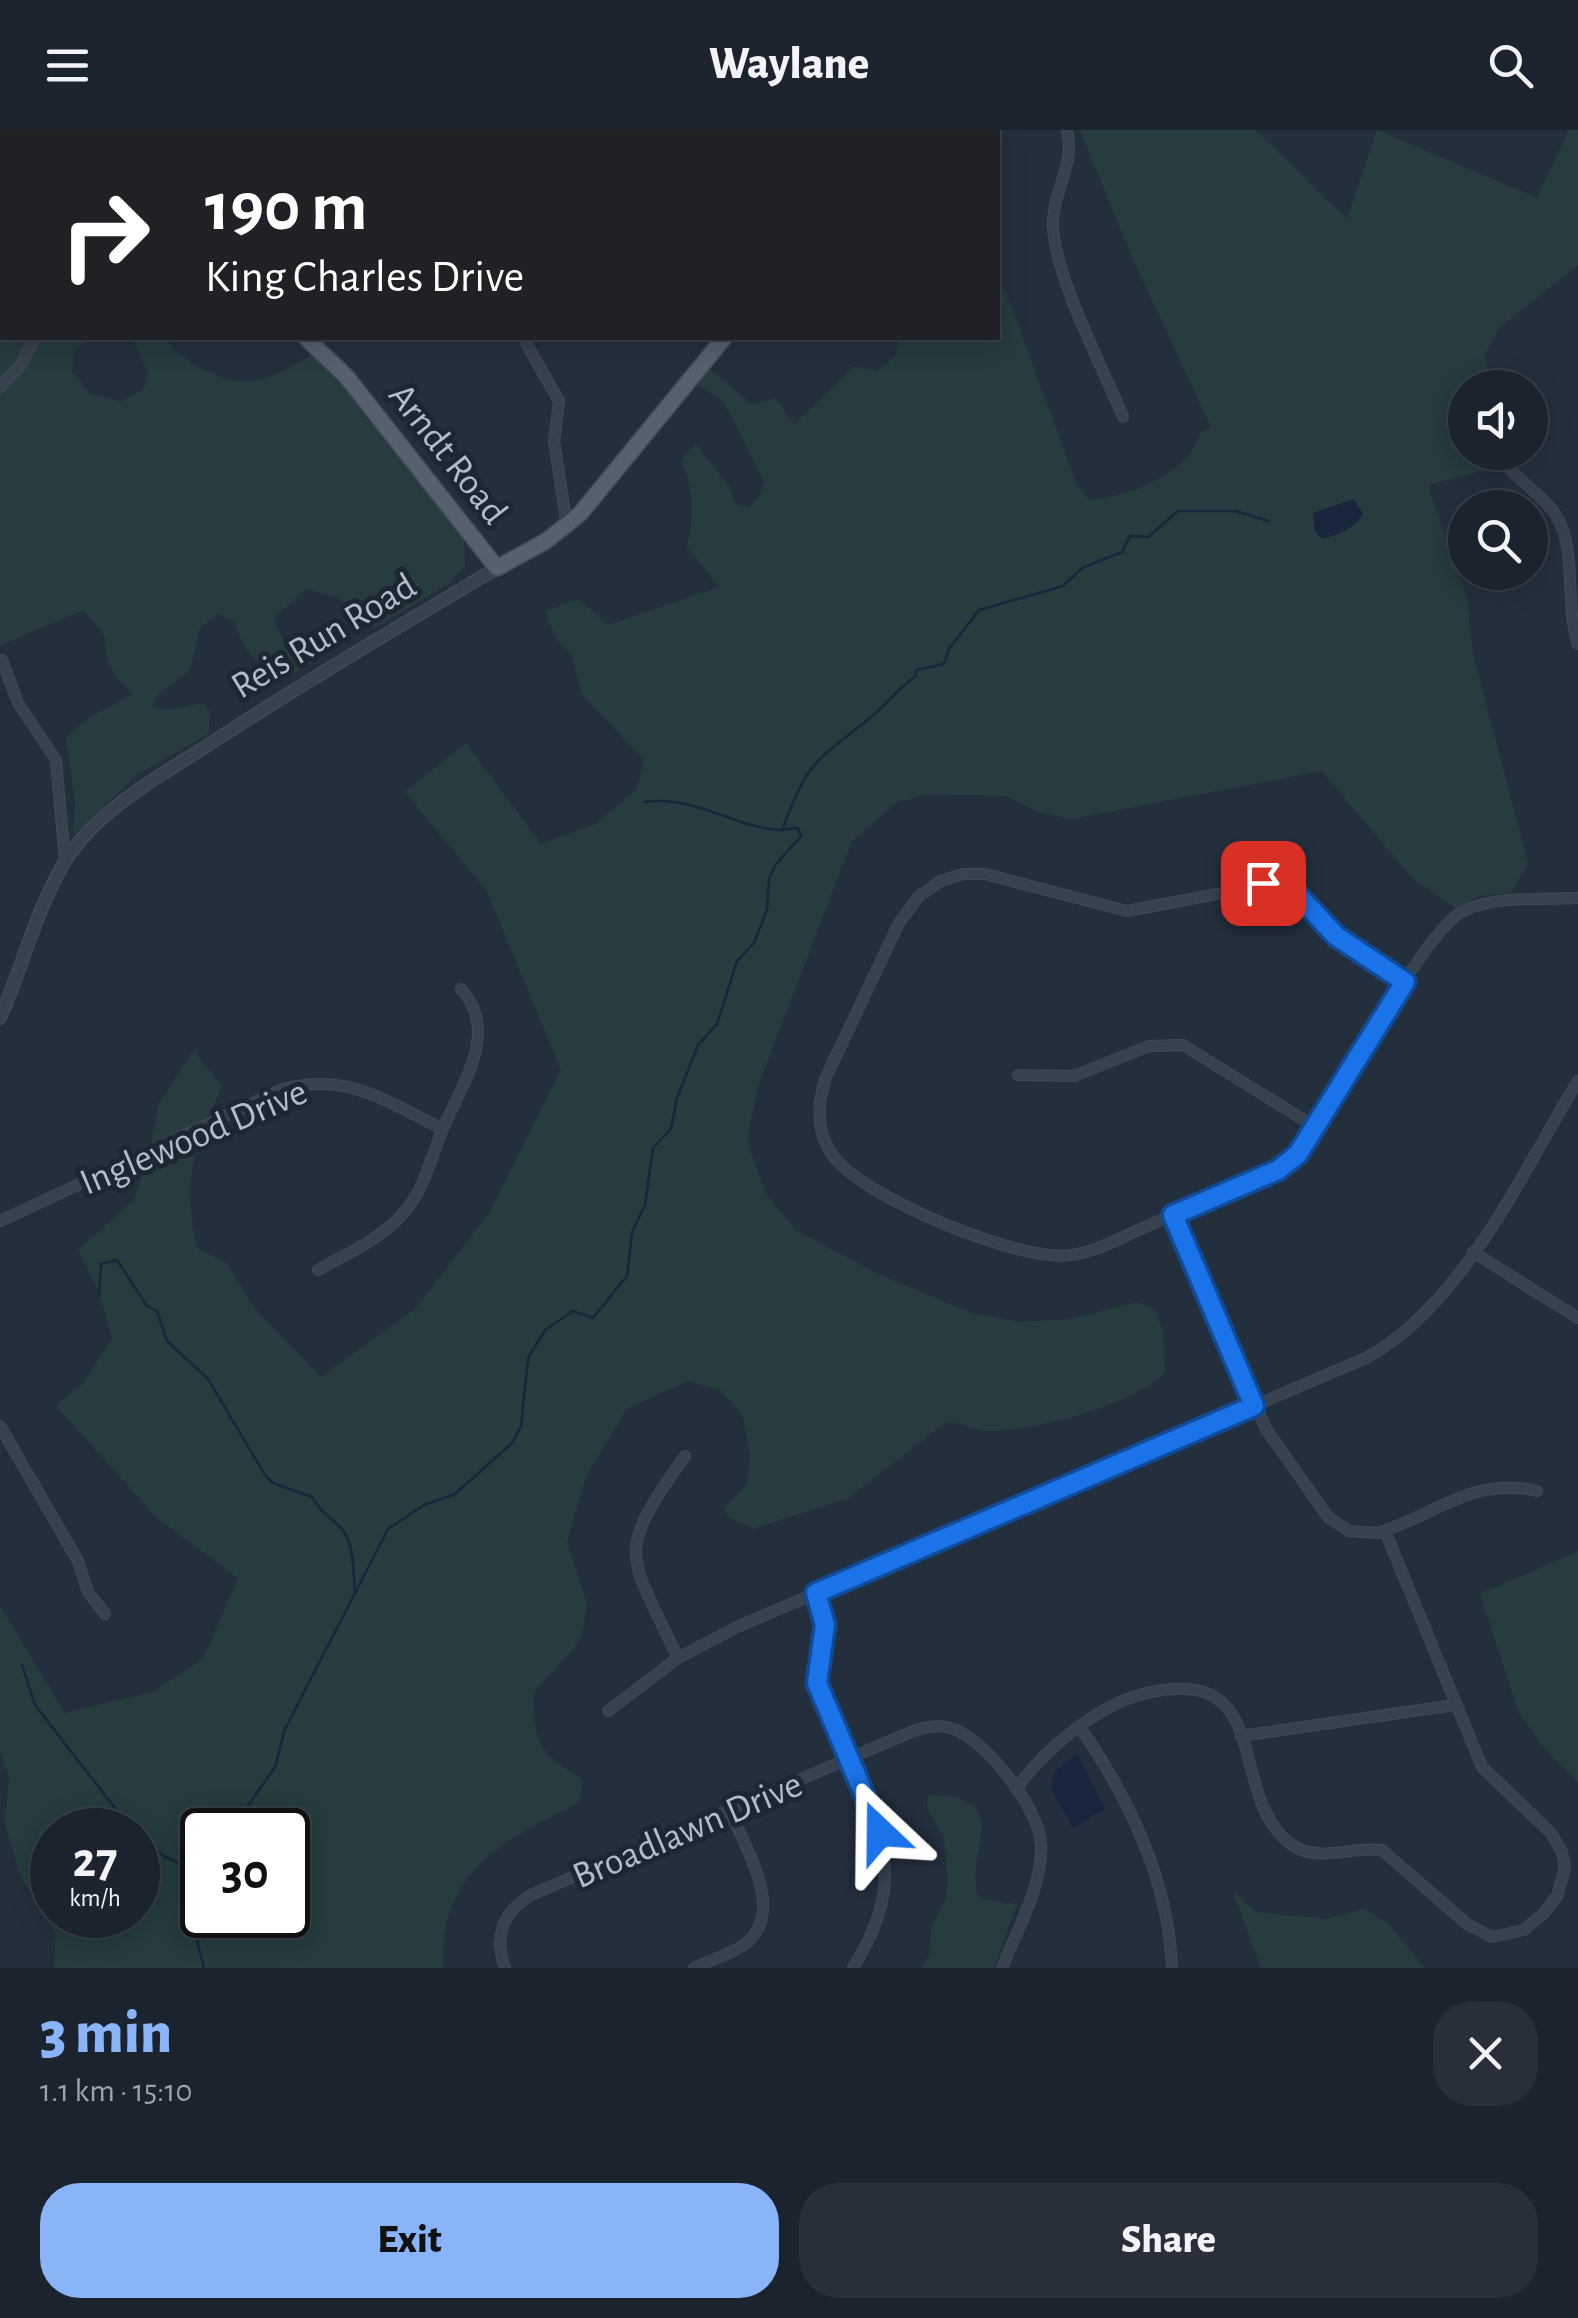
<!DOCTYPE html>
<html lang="en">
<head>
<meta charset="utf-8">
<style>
	body { margin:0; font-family:"Alegreya Sans",sans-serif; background:#282f3a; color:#f1f3f6; height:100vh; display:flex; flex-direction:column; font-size:38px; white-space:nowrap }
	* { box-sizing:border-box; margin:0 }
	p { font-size:32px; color:#a0a4aa }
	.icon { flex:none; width:55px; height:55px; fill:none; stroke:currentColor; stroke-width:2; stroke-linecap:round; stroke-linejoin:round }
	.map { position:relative; height:1838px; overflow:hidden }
	.side { display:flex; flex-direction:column; background:#1b232e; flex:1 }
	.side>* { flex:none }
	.hud { position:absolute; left:0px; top:0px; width:1000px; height:210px; box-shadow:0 5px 25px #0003,0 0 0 2px #39404a; background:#202124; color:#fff; overflow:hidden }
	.tools { position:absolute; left:1448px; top:240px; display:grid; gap:20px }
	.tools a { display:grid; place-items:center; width:100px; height:100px; border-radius:50%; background:#1b232e; box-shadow:0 5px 25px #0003,0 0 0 2px #39404a; font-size:50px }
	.speed { position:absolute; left:30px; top:1678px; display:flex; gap:20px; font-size:50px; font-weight:700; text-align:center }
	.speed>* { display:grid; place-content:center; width:130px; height:130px; border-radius:50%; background:#1b232e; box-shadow:0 5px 25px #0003,0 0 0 2px #39404a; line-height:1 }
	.speed small { font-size:25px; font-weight:400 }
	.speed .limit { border:5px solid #111; border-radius:15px; background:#fff; color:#111 }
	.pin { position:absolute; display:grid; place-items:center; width:85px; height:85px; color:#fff; margin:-42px; border-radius:20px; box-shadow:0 5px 15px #0006 }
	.me { position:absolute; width:110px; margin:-55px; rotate:337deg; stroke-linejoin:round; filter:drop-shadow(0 0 8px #0008) }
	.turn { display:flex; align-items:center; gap:35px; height:210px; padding:0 40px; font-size:45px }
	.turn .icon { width:130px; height:130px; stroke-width:2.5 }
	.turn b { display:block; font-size:70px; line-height:85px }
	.round { display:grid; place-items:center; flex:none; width:105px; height:105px; border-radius:40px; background:#282f3a }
	.overview { display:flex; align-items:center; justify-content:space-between; height:170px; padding:0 40px }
	h1 { font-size:60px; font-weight:800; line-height:75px; color:#8ab4f8 }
	.button { display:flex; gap:20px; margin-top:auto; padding:20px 40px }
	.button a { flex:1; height:115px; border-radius:40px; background:#8ab4f8; color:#111; font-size:40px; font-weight:800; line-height:115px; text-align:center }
	.button a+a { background:#282f3a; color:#f1f3f6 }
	header { display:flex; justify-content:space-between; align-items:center; height:130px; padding:0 40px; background:#1b232e; font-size:45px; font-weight:800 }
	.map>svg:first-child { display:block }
</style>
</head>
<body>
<header><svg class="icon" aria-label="menu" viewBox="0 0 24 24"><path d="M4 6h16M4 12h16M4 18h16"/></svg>Waylane<svg class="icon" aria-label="search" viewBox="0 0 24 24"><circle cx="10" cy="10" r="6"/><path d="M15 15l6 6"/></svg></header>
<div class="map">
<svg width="1578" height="1838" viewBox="0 0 1578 1838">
	<rect width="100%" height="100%" fill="#242f3e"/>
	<path fill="#263c3f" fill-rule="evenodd" d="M1080,0H1256L1347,89L1377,0L1537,68L1569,0H1578V135L1500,197L1484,227L1495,257L1465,258V322L1511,323L1506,335L1428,355L1467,469L1473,524L1528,733L1511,763L1478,766L1455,778L1412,748L1322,641L1072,689L1041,683L1007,666L928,664L896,673L852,711L758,956L747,1011L766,1064L796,1100L878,1144L972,1183L1019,1192L1072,1189L1137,1172L1155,1179L1163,1201L1165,1242C1140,1273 1028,1303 987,1301C970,1300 962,1290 943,1294L849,1368L753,1399L728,1387L724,1378L747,1354L750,1326L743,1285L720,1260L688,1251L627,1279L586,1346L567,1412L587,1473L581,1510L534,1562C532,1612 541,1626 583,1649L579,1673C502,1711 439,1741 443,1838H54L55,1803L21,1748L5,1694L9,1646L0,1622V1476L65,1583L152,1562L203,1529L238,1448L157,1388L56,1276L84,1252L112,1208L99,1163L78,1120L133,1071L148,1029L159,973L194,920L222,957C194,1021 182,1046 197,1118L226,1133L256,1180L321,1247L416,1178L490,1082L561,940L486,760L405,662L466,613L541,714L595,694L636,660L644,629L582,565L572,526L555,507L545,481L579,469L608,495L719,457L687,417C694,385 694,361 681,331L695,313L729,356L736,374L749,377L759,367L764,351L723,271L696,253L708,237L752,275L775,268L795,294L854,236L878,241L896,225L900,208H998V165L1005,159L1077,355L1090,370C1131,365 1189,345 1200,302L1211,297L1131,125ZM52,1700H138V1785H52ZM202,1700H288V1785H202Z
		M0,183L2,208H91L74,222L72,242L90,263L121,272L143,259L149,244L132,208H166C175,223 185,229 201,238C252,265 270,247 317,222L464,410L465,436L447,455L373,499L338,467L306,459L273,489L283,509L314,531L286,548C257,538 243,520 234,491L218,484L200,498L190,540L155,567L152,576C171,586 184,573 204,574L210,581L209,604L138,644L73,706L75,672L66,607L89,588L133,564C115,549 103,530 105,506L83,480L0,516Z
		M1578,1421V1652L1548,1623L1519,1583L1480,1464Z
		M928,1665C1022,1666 959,1727 980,1769L1017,1774L994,1838H921L929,1826L931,1799L946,1769L948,1749L943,1705L927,1678Z
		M1232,1760L1256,1782L1326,1789L1363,1779L1387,1792L1425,1838H1261Z"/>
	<path fill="#17263c" d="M1354,369L1363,384C1355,398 1338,405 1322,409L1315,401L1313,383Z
		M1077,1623L1105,1679L1073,1698L1051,1659L1054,1642Z"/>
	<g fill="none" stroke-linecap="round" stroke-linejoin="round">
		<path stroke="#17263c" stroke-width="2.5" d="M645,672C696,665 734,698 782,700
			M99,1165L101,1134L117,1130L147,1176L157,1181L167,1211L208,1249L265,1345L273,1353L312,1367C320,1381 329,1387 340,1397C355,1411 353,1443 355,1462
			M22,1535L35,1575L132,1700
			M231,1700L275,1637L285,1599L388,1399L424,1375L455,1364L512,1313L521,1296L528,1228L545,1200L573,1181L593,1188L627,1146L632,1102L645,1075L653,1018L671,999L677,968L698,915L717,894L737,831L754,813L767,780L769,749L776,734L801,706L798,698L782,700C808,629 816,632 871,587C888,573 898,558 916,546V540L944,534L949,519L979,480L1063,456L1082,438L1122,422L1130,406L1148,407L1178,381H1236L1268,391
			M138,1707L164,1726L202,1744
			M202,1782L195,1803L204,1838
			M203,1810L225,1785"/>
		<g stroke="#414a57" stroke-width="12">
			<path id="minor" d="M99,0L108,2
				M275,0L277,2
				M1067,0C1076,35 1051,63 1053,98C1057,152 1102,235 1123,287
				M251,2L258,0
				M835,2V0
				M526,213L559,271L554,311L567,396
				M0,257L20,236L35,208
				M1506,335C1521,353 1543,365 1556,385C1578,423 1564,472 1578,514
				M2,530L18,573L56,630L65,731
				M1405,852L1336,806L1296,763L1275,753L1127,781L985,744H963L941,751L919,766L899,793L826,947C817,974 816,1003 834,1027C865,1068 1021,1133 1071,1125C1096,1122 1120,1108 1143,1098C1188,1079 1233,1059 1277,1040L1299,1024C1328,978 1425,800 1463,781C1497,765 1542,770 1578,768
				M1018,945L1074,946L1149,916L1183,915L1315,997
				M1173,1085L1266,1299L1328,1387L1349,1401L1378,1403C1435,1385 1474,1346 1537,1361
				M0,1091L283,959C348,942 385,971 443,999
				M1473,1122L1578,1188
				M318,1140C348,1123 385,1107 407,1079C425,1056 431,1028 442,1001C460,957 501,902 461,859
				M0,1296L78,1431L88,1462L105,1484
				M816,1463C831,1505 812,1518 817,1552C820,1572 832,1592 839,1609C879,1703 912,1742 853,1838
				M678,1528C628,1422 614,1425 685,1326
				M608,1581L678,1528L737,1497L1366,1228C1463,1175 1521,1044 1578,951
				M1081,1599C1129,1668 1169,1752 1172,1838
				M1241,1606L1455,1575
				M1016,1659C1044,1620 1096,1576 1143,1564C1279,1530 1224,1667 1292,1715C1318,1733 1354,1716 1382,1720L1467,1794L1492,1807L1524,1800L1544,1783L1557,1766L1565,1739L1562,1722L1551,1703L1482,1637L1385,1401
				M505,1838C494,1806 502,1783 531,1765L911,1602C926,1596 941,1593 956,1600C987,1612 1040,1680 1041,1714C1043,1755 1017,1800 1002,1838
				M694,1838C710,1830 730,1825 745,1814C787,1782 745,1718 730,1681"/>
		</g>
		<g stroke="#414a57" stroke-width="14">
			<path id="tertiary" d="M0,888C22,838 36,780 64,733C97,679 159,647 211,613C305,552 401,495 497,438"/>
		</g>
		<g stroke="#414a57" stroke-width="18">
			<path id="primary" d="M961,2L964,0
				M0,171H2
				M306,208L346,246L497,438L546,411L580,384L724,208"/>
		</g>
		<use href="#minor" stroke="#38414e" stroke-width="10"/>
		<use href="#tertiary" stroke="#38414e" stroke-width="11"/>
		<use href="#primary" stroke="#56606e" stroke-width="15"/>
	</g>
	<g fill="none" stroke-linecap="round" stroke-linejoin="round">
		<g stroke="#114b97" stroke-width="25">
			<path id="route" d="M880,1702L817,1553L825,1495L816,1463L1254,1276L1173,1085L1278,1040L1298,1024L1405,852L1336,806L1296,763L1263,753"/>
		</g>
		<use href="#route" stroke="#1a73e8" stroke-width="18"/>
	</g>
	<g text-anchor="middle" stroke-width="10" stroke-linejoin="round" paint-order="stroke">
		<g font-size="38" fill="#b4bcc9" stroke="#1d2633">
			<text transform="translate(449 323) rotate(52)" y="13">Arndt Road</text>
			<text transform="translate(323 505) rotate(-31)" y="13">Reis Run Road</text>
			<text transform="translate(193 1006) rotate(-23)" y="13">Inglewood Drive</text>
			<text transform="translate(687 1699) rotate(-23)" y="13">Broadlawn Drive</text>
		</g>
	</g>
</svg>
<div class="tools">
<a><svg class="icon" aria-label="sound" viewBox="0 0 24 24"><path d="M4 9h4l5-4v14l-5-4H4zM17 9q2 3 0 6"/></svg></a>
<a><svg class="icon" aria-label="search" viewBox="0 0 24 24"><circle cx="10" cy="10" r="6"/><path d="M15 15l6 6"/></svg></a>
</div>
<div class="speed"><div>27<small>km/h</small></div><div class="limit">30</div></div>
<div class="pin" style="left:1263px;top:753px;background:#d93025"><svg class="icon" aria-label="arrive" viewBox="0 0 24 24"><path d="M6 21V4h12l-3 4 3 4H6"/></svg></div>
<svg class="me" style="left:880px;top:1702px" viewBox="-20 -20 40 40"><path d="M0-17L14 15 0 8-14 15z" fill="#1a73e8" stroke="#fff" stroke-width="4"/></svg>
<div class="hud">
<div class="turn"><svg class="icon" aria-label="right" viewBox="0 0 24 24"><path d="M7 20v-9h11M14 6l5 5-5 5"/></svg><div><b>190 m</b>King Charles Drive</div></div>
</div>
</div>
<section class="side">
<div class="overview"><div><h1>3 min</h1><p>1.1 km · 15:10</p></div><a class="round"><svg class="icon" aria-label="close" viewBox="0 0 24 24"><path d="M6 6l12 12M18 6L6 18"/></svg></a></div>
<div class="button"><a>Exit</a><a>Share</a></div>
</section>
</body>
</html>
